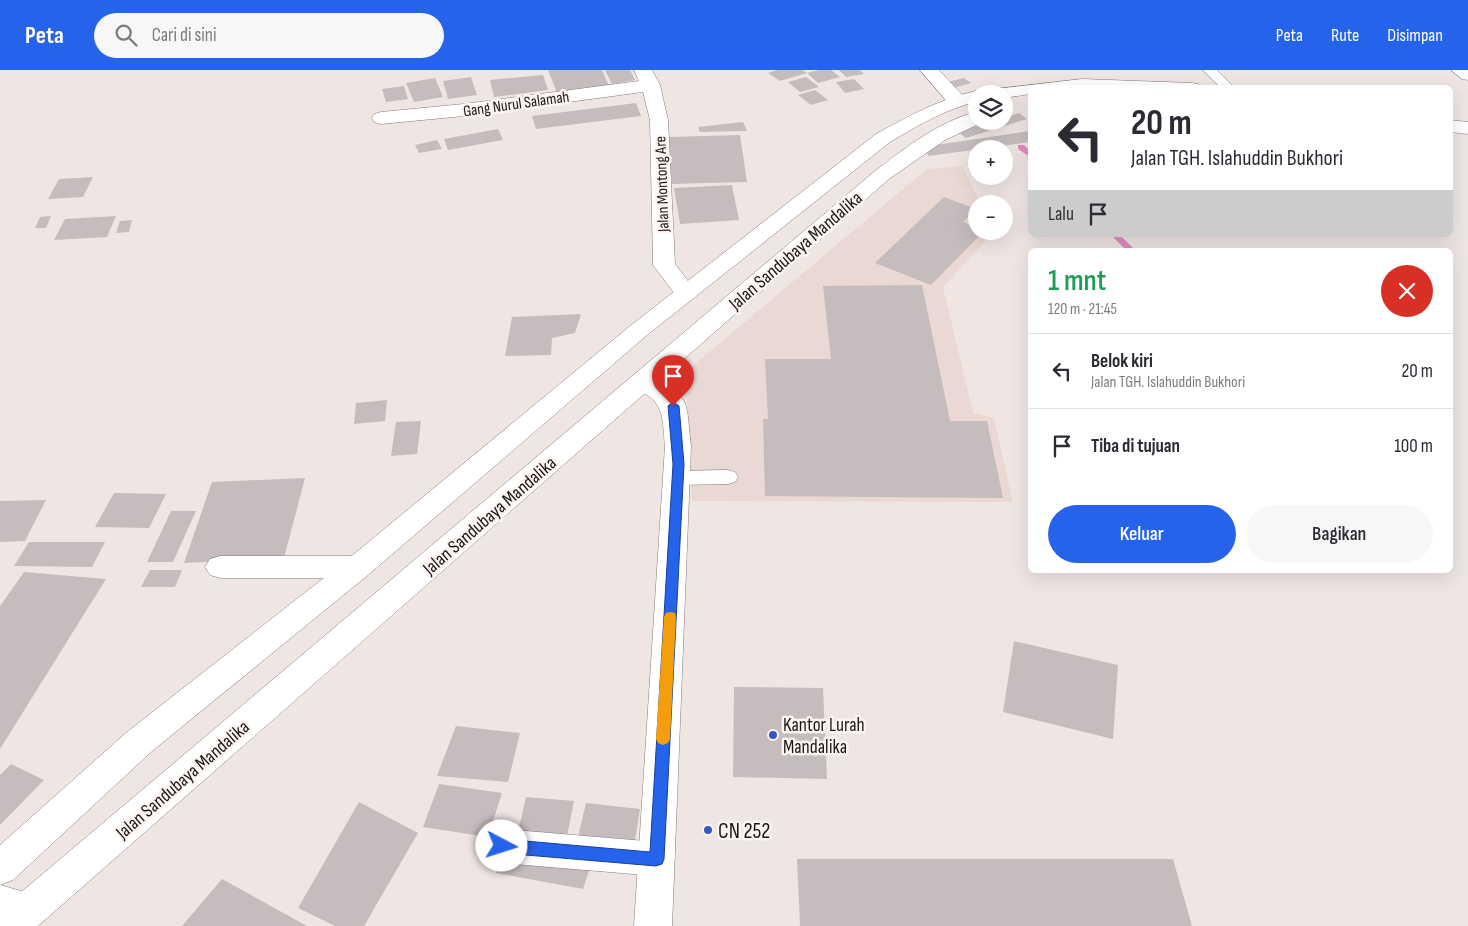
<!DOCTYPE html>
<html lang="id">
<head>
<meta charset="utf-8">
<style>
	body { margin:0; font-family:"Sofia Sans Condensed",sans-serif; background:#f7f7f7; color:#2b2b33; height:100vh; display:flex; flex-direction:column; font-size:19px; white-space:nowrap }
	* { box-sizing:border-box; margin:0 }
	p { font-size:16px; color:#7c7c81 }
	.icon { flex:none; width:28px; height:28px; fill:none; stroke:currentColor; stroke-width:2; stroke-linecap:round; stroke-linejoin:round }
	.map { position:relative; flex:1; overflow:hidden }
	.panel { position:absolute; left:1028px; top:178px; width:425px; height:325px; display:flex; flex-direction:column; background:#fff; border-radius:8px; box-shadow:0 5px 20px #0002 }
	.panel>* { flex:none }
	.top-card { position:absolute; left:1028px; top:15px; width:425px; height:152px; border-radius:8px; box-shadow:0 5px 20px #0002; background:#fff; color:#2b2b33; overflow:hidden }
	.tools { position:absolute; left:968px; top:15px; display:grid; gap:10px }
	.tools a { display:grid; place-items:center; width:45px; height:45px; border-radius:50%; background:#fff; box-shadow:0 5px 20px #0002; font-size:25px }
	.pin { position:absolute; display:grid; place-items:center; width:42px; height:42px; color:#fff; margin:-51px -21px; border-radius:50% 50% 50% 0; rotate:-45deg; box-shadow:0 0 5px #0007 }
	.pin .icon { rotate:45deg }
	.me { position:absolute; width:55px; margin:-28px; rotate:95deg; stroke-linejoin:round; filter:drop-shadow(0 0 4px #0008) }
	.turn { display:flex; align-items:center; gap:18px; height:105px; padding:0 20px; font-size:22px }
	.turn .icon { width:65px; height:65px; stroke-width:2.5 }
	.turn b { display:block; font-size:35px; line-height:42px }
	.then { display:flex; align-items:center; height:48px; padding:0 20px; background:#0003; gap:10px; font-size:19px }
	.round { display:grid; place-items:center; flex:none; width:52px; height:52px; border-radius:26px; background:#f7f7f7 }
	.overview { display:flex; align-items:center; justify-content:space-between; height:85px; padding:0 20px }
	h1 { font-size:30px; font-weight:600; line-height:38px; color:#1e9e55 }
	.cta { display:flex; gap:10px; margin-top:auto; padding:10px 20px }
	.cta a { flex:1; height:58px; border-radius:30px; background:#2563eb; color:#fff; font-size:20px; font-weight:600; line-height:58px; text-align:center }
	.cta a+a { background:#f7f7f7; color:#2b2b33 }
	ul { padding:0; list-style:none }
	li { display:flex; align-items:center; gap:15px; height:75px; padding:0 20px; border-top:1px solid #e1e1e2 }
	li div { flex:1 }
	li b { display:block; font-size:19px }
	li em { font-style:normal }
	header { display:flex; align-items:center; gap:30px; box-sizing:border-box; height:70px; padding:0 25px; background:#2563eb; color:#fff }
	header strong { font-size:24px }
	nav { display:flex; gap:28px; margin-inline-start:auto; font-size:18px }
	.search { width:350px; height:45px; background:#f7f7f7; display:flex; align-items:center; gap:12px; box-sizing:border-box; padding:0 18px; border-radius:28px; color:#7c7c81; font-size:19px }
	.map>svg:first-child { display:block }
</style>
</head>
<body>
<header>
<strong>Peta</strong>
<div class="search"><svg class="icon" aria-label="search" viewBox="0 0 24 24"><circle cx="10" cy="10" r="6"/><path d="M15 15l6 6"/></svg>Cari di sini</div>
<nav><a>Peta</a><a>Rute</a><a>Disimpan</a></nav>
</header>
<div class="map">
<svg width="1468" height="856" viewBox="0 0 1468 856">
	<rect width="100%" height="100%" fill="#efe6e4"/>
	<path fill="#e9d8d3" d="M962,96L981,134H976V161L994,162L943,217L973,343L994,348L1013,432L692,431L687,327L671,314L927,99Z"/>
	<g fill="none" stroke-linecap="round" stroke-linejoin="round">
		<path fill="#e58bc0" fill-rule="evenodd" d="M1018,75H1024L1030,81V87L1018,79Z
			M1111,165H1120L1135,180H1126Z"/>
	</g>
	<path fill="#c5bcbd" d="M548,0H602L609,16L557,23Z
		M605,0H630L635,10L612,14Z
		M777,0H802L807,3L780,11L768,3Z
		M819,0H831L840,7L818,13L807,3Z
		M839,0H860L864,4L846,7Z
		M543,5L548,20L494,27L490,10Z
		M471,7L477,25L448,29L443,11Z
		M806,7L819,17L800,22L788,12Z
		M435,8L443,27L414,32L406,13Z
		M964,8L971,13L950,19L943,13Z
		M854,9L864,19L845,23L836,12Z
		M404,16L408,29L386,32L382,19Z
		M815,20L828,30L811,35L798,25Z
		M636,33L641,46L536,59L532,46Z
		M1019,43L1027,49L966,68L958,62L993,51H1004V48Z
		M743,52L747,61L700,62L698,57Z
		M498,59L503,70L448,80L444,69Z
		M1030,61V72L929,86L922,77Z
		M740,65L747,112L672,114L668,67Z
		M437,70L442,79L419,83L415,75Z
		M93,107L83,127L48,129L59,109Z
		M732,115L739,150L680,154L674,118Z
		M944,127L976,139L963,152L976,157V161H984L931,215L875,193Z
		M51,146L46,158H35L40,147Z
		M116,146L107,167L54,170L65,149Z
		M132,150L129,162L116,163L120,151Z
		M922,215L950,351H987L1003,428L765,426L763,349H768L765,289H831L823,216Z
		M581,244L575,263L552,268L551,285L505,286L512,247Z
		M387,330L385,351L354,354L356,333Z
		M421,351L417,384L391,386L396,352Z
		M305,408L284,488L184,493L212,412Z
		M114,423L166,424L149,458L95,457Z
		M46,430L25,471L0,472V431Z
		M171,441H196L173,492H147Z
		M29,472H105L92,497L14,496Z
		M150,500H182L175,517H141Z
		M24,502L106,509L0,679V536Z
		M1014,571L1118,595L1113,669L1003,642Z
		M734,617L823,618L827,709L733,707Z
		M456,656L520,663L508,712L437,706Z
		M11,694L44,710L0,755V705Z
		M439,714L502,723L488,767L423,757Z
		M526,727L574,731L566,771L517,766Z
		M359,732L418,763L364,856H335L298,838Z
		M586,733L640,739L634,777L577,771Z
		M504,781L590,798L583,819L496,803Z
		M797,789H1173L1192,856H800Z
		M222,809L307,856H182Z"/>
	<g fill="none" stroke-linecap="round" stroke-linejoin="round">
		<g stroke="#837c79" stroke-width="1">
			<path id="service" d="M1203,0H1217L1235,18H1221Z
				M728,400L735,402L738,407L735,412L728,414L678,415L671,413L668,408L671,403L678,401Z"/>
		</g>
		<g stroke="#837c79" stroke-width="1">
			<path id="minor" d="M634,0H652L660,15L668,50L675,194L697,223L694,228L686,230L678,228L653,195L650,50L643,22L464,46L381,54L374,52L372,48L374,44L381,42L464,34L639,11Z
				M920,0H939L964,27L966,31L964,35L957,37L950,35Z
				M1451,0H1468V10L1462,9Z
				M220,486H358L368,489L373,497L368,505L358,508H220L210,505L205,497L210,489Z
				M502,759L657,772L670,777L675,789L670,801L657,806L502,793L489,788L484,776L489,764Z
				M0,815L42,827L47,840L42,853C27,856 15,855 0,851Z"/>
		</g>
		<g stroke="#837c79" stroke-width="1">
			<path id="tertiary" d="M642,304C657,308 681,319 686,336C689,348 689,363 691,376L672,856H634L665,376C663,360 665,339 651,328C644,322 635,321 630,312L633,306Z"/>
		</g>
		<g stroke="#837c79" stroke-width="1">
			<path id="secondary" d="M1082,9L1192,13L1198,14L1201,18H1030V24L1004,28V24H984L987,20Z
				M976,21L983,24H976V32C945,39 917,56 890,72L646,266L368,505L151,682L13,810L0,815V775L127,662L348,489L630,256L876,64C909,46 939,29 976,21Z
				M976,42V51L983,52L945,70L889,109L38,856H0V840L875,101C905,78 938,52 976,42Z
				M1450,50L1468,52V64L1450,62Z"/>
		</g>
		<use href="#service" fill="#fff" fill-rule="evenodd"/>
		<use href="#minor" fill="#fff" fill-rule="evenodd"/>
		<use href="#tertiary" fill="#fff" fill-rule="evenodd"/>
		<use href="#secondary" fill="#fff" fill-rule="evenodd"/>
	</g>
	<path fill="#2563eb" stroke="#184099" d="M673,332L679,336L684,394L664,789L662,794L656,796L502,783L496,780L494,776L496,771L502,769L650,782L673,394L668,336Z"/>
	<path fill="#f59e0b" d="M670,542L675,543L676,547L670,669L668,673L663,675L658,673L656,669L664,547L666,543Z"/>
	<g fill="#3357c7" stroke="#fdf4f1" stroke-width="2">
		<circle cx="773" cy="665" r="5"/>
		<circle cx="708" cy="760" r="5"/>
	</g>
	<g text-anchor="middle" stroke-width="5" stroke-linejoin="round" paint-order="stroke">
		<g font-size="16" fill="#191615" stroke="#fdf4f1">
			<text transform="translate(516 33) rotate(-8)" y="6">Gang Nurul Salamah</text>
			<text transform="translate(661 114) rotate(-92)" y="6">Jalan Montong Are</text>
		</g>
		<g font-size="19" fill="#191615" stroke="#fdf4f1">
			<text transform="translate(795 180) rotate(-41)" y="7">Jalan Sandubaya Mandalika</text>
			<text transform="translate(489 445) rotate(-41)" y="7">Jalan Sandubaya Mandalika</text>
			<text transform="translate(182 709) rotate(-41)" y="7">Jalan Sandubaya Mandalika</text>
		</g>
		<g font-size="19" fill="#191615" stroke="#fdf4f1" text-anchor="start">
			<text x="783" y="661">Kantor Lurah<tspan x="783" dy="22">Mandalika</tspan></text>
		</g>
		<g font-size="22" fill="#191615" stroke="#fdf4f1" text-anchor="start">
			<text x="718" y="768">CN 252</text>
		</g>
	</g>
</svg>
<div class="tools">
<a><svg class="icon" aria-label="layers" viewBox="0 0 24 24"><path d="M12 4l9 5-9 5-9-5zM3 14l9 5 9-5"/></svg></a>
<a>+</a>
<a>−</a>
</div>
<div class="pin" style="left:673px;top:336px;background:#d93025"><svg class="icon" aria-label="arrive" viewBox="0 0 24 24"><path d="M6 21V4h12l-3 4 3 4H6"/></svg></div>
<svg class="me" style="left:502px;top:776px" viewBox="-20 -20 40 40"><circle r="19" fill="#fff"/><path d="M0-13L10 11 0 6-10 11z" fill="#2563eb"/></svg>
<div class="top-card">
<div class="turn"><svg class="icon" aria-label="left" viewBox="0 0 24 24"><path d="M17 20v-9H6M10 6l-5 5 5 5"/></svg><div><b>20 m</b>Jalan TGH. Islahuddin Bukhori</div></div>
<div class="then">Lalu<svg class="icon" aria-label="arrive" viewBox="0 0 24 24"><path d="M6 21V4h12l-3 4 3 4H6"/></svg></div>
</div>
<section class="panel">
<div class="overview"><div><h1>1 mnt</h1><p>120 m · 21:45</p></div><a class="round" style="background:#d93025;color:#fff"><svg class="icon" aria-label="close" viewBox="0 0 24 24"><path d="M6 6l12 12M18 6L6 18"/></svg></a></div>
<ul>
<li><svg class="icon" aria-label="left" viewBox="0 0 24 24"><path d="M17 20v-9H6M10 6l-5 5 5 5"/></svg><div><b>Belok kiri</b><p>Jalan TGH. Islahuddin Bukhori</p></div><em>20 m</em></li>
<li><svg class="icon" aria-label="arrive" viewBox="0 0 24 24"><path d="M6 21V4h12l-3 4 3 4H6"/></svg><div><b>Tiba di tujuan</b></div><em>100 m</em></li>
</ul>
<div class="cta"><a>Keluar</a><a>Bagikan</a></div>
</section>
</div>
</body>
</html>
